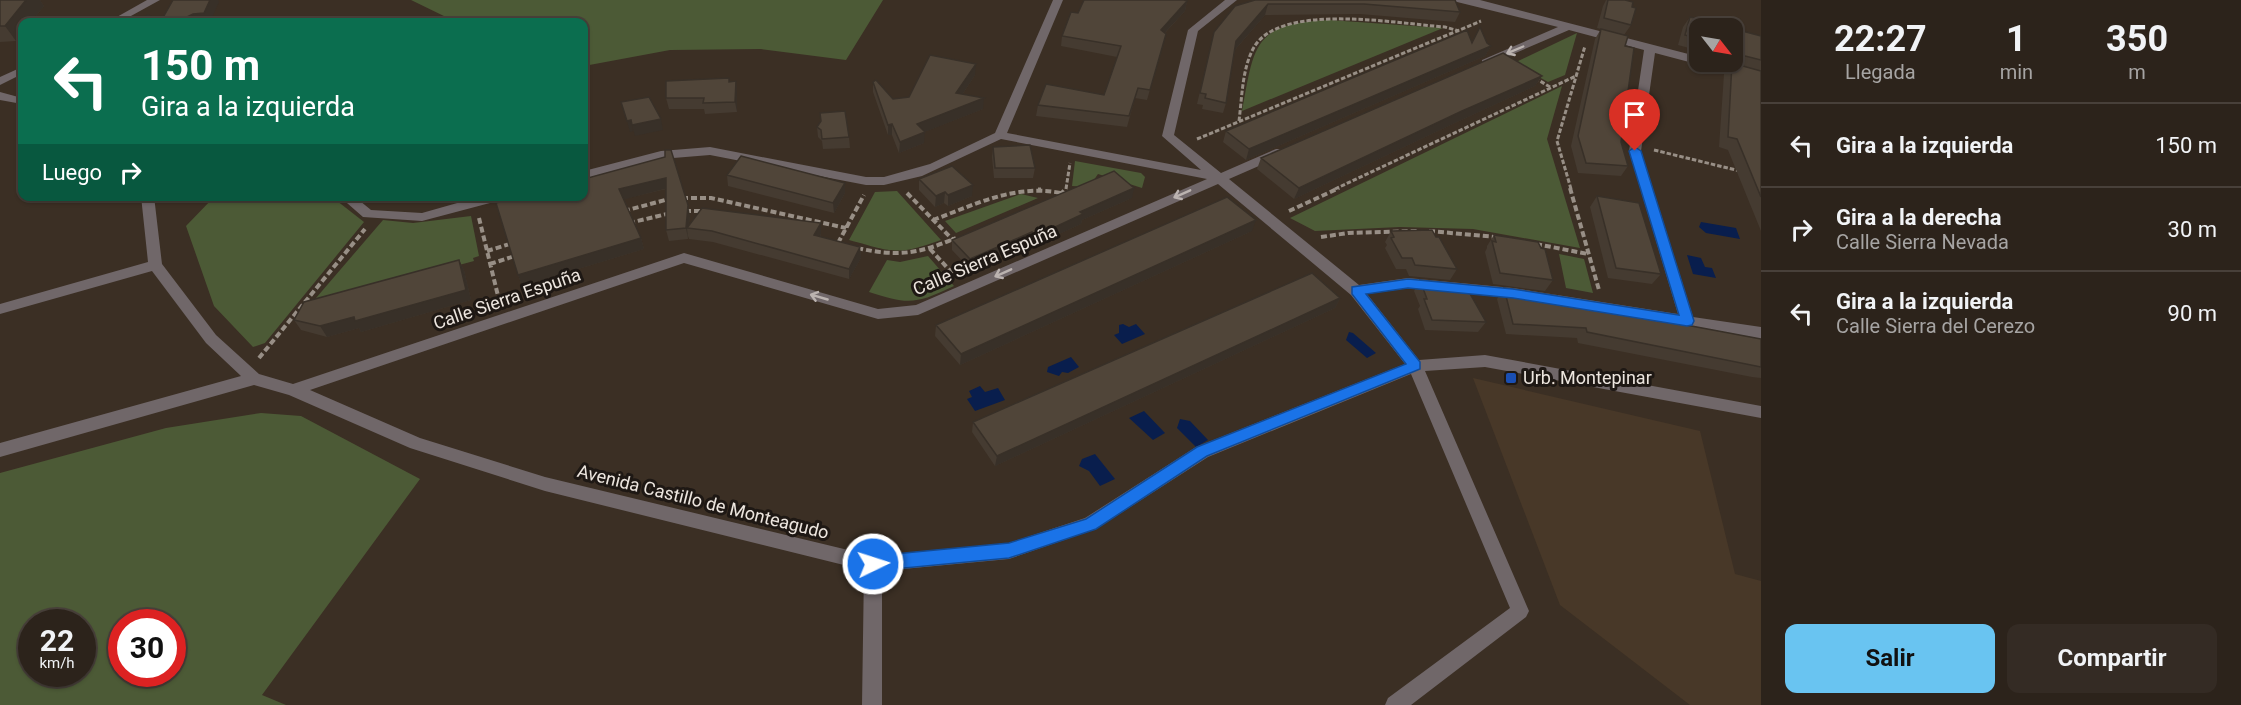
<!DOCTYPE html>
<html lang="es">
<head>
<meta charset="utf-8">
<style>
	body { margin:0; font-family:Roboto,sans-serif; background:#342b24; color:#f1f3f6; height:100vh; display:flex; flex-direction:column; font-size:22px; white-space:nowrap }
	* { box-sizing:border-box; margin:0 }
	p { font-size:20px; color:#a6a4a3 }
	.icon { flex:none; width:33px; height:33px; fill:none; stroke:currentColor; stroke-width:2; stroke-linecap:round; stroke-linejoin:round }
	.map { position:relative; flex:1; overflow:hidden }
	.side { display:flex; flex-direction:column; background:#2c231b; width:480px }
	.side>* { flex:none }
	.guide { position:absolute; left:18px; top:18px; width:570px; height:183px; border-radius:12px; box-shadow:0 2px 4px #0004,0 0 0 2px #48403a; background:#0b6e4f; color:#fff; overflow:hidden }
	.needle { width:39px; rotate:121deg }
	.tools { position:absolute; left:1689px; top:18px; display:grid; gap:12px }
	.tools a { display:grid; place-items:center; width:54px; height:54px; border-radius:12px; background:#2c231b; box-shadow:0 2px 4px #0004,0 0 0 2px #48403a; font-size:30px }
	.speed { position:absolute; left:18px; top:609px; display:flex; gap:12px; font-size:30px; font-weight:700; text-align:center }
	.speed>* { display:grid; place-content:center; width:78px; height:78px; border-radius:50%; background:#2c231b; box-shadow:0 2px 4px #0004,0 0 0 2px #48403a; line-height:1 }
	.speed small { font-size:15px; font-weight:400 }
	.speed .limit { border:9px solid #d22; background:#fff; color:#111 }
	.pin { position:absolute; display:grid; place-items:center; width:51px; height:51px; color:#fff; margin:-62px -26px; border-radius:50% 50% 50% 0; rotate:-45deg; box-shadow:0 0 6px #0007 }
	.pin .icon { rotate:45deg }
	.me { position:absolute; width:66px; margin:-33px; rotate:86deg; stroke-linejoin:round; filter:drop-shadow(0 0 4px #0008) }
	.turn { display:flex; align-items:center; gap:21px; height:126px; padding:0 24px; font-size:27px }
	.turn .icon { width:78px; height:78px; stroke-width:2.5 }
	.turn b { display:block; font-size:42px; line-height:51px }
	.then { display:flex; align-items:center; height:57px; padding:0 24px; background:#0003; gap:12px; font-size:22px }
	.eta { display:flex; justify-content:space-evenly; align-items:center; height:102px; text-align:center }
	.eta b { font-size:36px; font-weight:700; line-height:42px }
	.button { display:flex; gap:12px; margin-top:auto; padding:12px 24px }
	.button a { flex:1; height:69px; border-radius:12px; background:#69c4f1; color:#111; font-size:24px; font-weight:700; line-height:69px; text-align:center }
	.button a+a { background:#342b24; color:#f1f3f6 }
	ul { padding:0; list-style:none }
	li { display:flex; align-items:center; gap:18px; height:84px; padding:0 24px; border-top:2px solid #48403a }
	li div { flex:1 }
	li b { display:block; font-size:22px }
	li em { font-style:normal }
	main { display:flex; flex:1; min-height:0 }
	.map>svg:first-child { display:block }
</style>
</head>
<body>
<main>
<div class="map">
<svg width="1761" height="705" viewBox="0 0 1761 705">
	<rect width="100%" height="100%" fill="#3b2f24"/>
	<path fill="#483828" d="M1473,378L1700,431L1735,574L1761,581V705H1690L1560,605Z"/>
	<path fill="#4c5a36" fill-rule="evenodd" d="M411,0H883L846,60L761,49L670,50L584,66V22H453L448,18Z
		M1329,20L1443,28L1242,111C1254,46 1253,23 1329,20Z
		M1577,33L1565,75L1548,82L1514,63Z
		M1562,86L1547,139L1580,248L1473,229L1400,227L1315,231L1290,218Z
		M1075,161L1141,173L1145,177L1142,188L1098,174L1089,187L1072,186Z
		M897,191L941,240C897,256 893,252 849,240L875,192Z
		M1021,194L1038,198L956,233L945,221Z
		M214,197H332L364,222L265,343L253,347L214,306L186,226Z
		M471,216L479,256L473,258L474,261L310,305L383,220L413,223Z
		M1559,254L1584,259L1593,293L1566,288Z
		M928,256L954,286C916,304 909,305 869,292L887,260L900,262Z
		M261,413L301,416L420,479L262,695L286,705H0V473L166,428ZM32,622H82V674H32ZM122,622H172V674H122Z"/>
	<path fill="#091e4d" d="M1701,222L1736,228L1740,239L1706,233L1699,227Z
		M1687,255L1701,258L1705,267L1712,268L1716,278L1693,274Z
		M1123,324L1129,327L1136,324L1145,334L1122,344L1114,335L1119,333V325Z
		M1349,332L1353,333L1376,353L1367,358L1346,340Z
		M1071,357L1079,367L1068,373L1062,372L1059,376L1047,372L1048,367Z
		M980,386L985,392L998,388L1005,400L975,411L967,399L972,397L969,391Z
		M1144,411L1165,433L1153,440L1129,418Z
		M1180,419L1190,421L1208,440L1196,447L1177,428Z
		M1095,454L1115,479L1100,486L1089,471L1079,466L1082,459Z"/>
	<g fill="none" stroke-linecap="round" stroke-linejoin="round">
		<path stroke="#988f86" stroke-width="3" stroke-dasharray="4.5 2" stroke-linecap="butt" d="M1535,78L1550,87
			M1239,121C1242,98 1242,70 1253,49C1278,1 1399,24 1445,27L1459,31
			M1197,139L1481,21
			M1654,150L1740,171
			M1038,189H1041
			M1066,189L1070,163
			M1335,189L1576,76
			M1571,189L1557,141L1585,46"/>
		<path stroke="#988f86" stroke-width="4" stroke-dasharray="6 3" stroke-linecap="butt" d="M1570,188L1599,290
			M907,193L953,240
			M1060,195L1066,188
			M682,198H711L846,228
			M624,211L669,199
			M685,211H704
			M1289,211L1339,188
			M479,218L500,304
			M933,220C976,204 1015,184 1061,193
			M629,223L671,213
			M1429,231L1496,237
			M1321,237L1348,233L1418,231
			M838,243L864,195
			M1536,244L1588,254
			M857,248C898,257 918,254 956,238
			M930,249L954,275
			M487,251L513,243
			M490,264L515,256
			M259,358L365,229"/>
		<path fill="#706769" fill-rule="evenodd" d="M147,0H160L120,22H108Z
			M1053,0H1063L1007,133L1201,170L1162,136L1188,30L1225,0H1237L1198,31L1174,135L1221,173L1276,149H1284V155L1229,179L1359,285L1408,278L1513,288L1678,314L1629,151L1644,50L1569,30L1490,64H1482V60L1558,27L1449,0H1480L1700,57V62H1711L1761,75V81L1655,53L1641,151L1693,317L1761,327V339L1513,298L1408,288L1367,294L1419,360L1485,355L1761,406V418L1485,367L1425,371L1529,611L1526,617L1411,705H1385L1388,698L1510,608L1411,374L1208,457L1096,529L1009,559L882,571V705H862L864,570L545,491L410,448L289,395L254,385L0,457V443L241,376L206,343L152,271L0,314V304L148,262L141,196H154L162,264L216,335L259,374L293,384L684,253L878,309L916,305L1207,179L1001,139L922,176L884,185H866L710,155L661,159L584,179V171L661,151L710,147L866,177H884L930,164L995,133ZM1218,184L1351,295L1405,364L1196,447L1085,518L1009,543L873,556L545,477L420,438L310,390L684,263L878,319L918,315Z
			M22,67V74L0,85V77Z
			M0,92L22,98V104L0,100Z
			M339,196H354L371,210L422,213L482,196H506L505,199L422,221L363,217Z"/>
	</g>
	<path fill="#453b31" d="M0,0H40L44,6L31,22H22V33L16,41L0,42Z
		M1084,0H1186L1185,1H1187L1185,11L1165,33L1163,44L1147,100L1135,98L1127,127L1036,116L1038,105L1104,95L1117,57L1061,46L1062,36L1078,13Z
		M1255,0H1455L1460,12L1455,22L1360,14L1265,15L1235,50L1226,103L1223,113L1202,109L1203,105L1197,104L1214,32Z
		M1606,0L1632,7L1631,25L1624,35L1621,142L1628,166L1621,176L1578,173L1571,146L1595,39L1601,29L1597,28L1603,6Z
		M1690,17L1761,36V231L1728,150L1719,147L1724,74L1731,65L1725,63V62H1732V28H1700V51L1678,45L1683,27Z
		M1472,43H1487L1491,46L1485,56L1246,160L1223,142L1226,131Z
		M975,75L962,95L983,109L924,132V143L899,153L892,135H888L873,92V82L893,99L909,97Z
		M1542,76L1535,86L1457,122L1294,199L1257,169L1261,158Z
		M729,78V82L736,81L737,92V112L705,114L704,109H669L666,98Z
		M820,113L849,137L850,148L823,149L822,141L818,137L817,127L820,122Z
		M993,147L1035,168L1033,178H994L992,157Z
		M665,157L690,216L689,224L821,223V234L820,237L860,247L861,258L849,279L713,242L689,239L688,236V239L669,241L666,230V189L624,199L641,238L644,249L522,286L518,275Z
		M727,175L845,183V193L834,213L728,186Z
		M919,179L972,196L948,206L944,203L935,207L919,190Z
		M1597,196L1661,274L1652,284L1608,278L1590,207Z
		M1132,198L1082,220L1081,224L1035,245L1031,242L969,268L952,250V240Z
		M1252,231L960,365L935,336L936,325Z
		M1391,231L1436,237L1457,269L1450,280L1409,276L1406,269H1396L1385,248L1387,245L1385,242Z
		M1494,235L1553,280L1545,291L1493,284L1485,252L1487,248V246Z
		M459,260L464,270L471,300L361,332L359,328L327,337L301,330L294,320Z
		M1420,280L1486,322L1478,332L1425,330L1418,309L1420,306L1414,291Z
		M1504,288L1558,301L1761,339V378L1752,377L1578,343L1577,338L1506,334L1497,299Z
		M1340,298L1335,308L995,466L972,432L973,422Z"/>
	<path fill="#383028" d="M26,0H40L44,6L31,22H22V33L16,41L5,26Z
		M210,0H218L219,2L210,22H177Z
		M1187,1L1185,11L1158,40L1161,30Z
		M1268,4L1265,15L1233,52L1236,41Z
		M1491,46L1485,56L1246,160L1249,149Z
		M976,64L975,75L956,104V93Z
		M1542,76L1535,86L1457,122L1294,199L1299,188L1462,111Z
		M736,81L737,92V112L735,102Z
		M984,98L983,109L917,135V124Z
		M661,119L663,130L635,136L632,125Z
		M631,120L633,131L630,132L627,121Z
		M892,124V135H888V125Z
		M925,132L924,143L899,153L900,142Z
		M666,178L668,188L622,200L619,189Z
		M845,183V193L834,213L833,203Z
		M973,185L972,196L948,206V195Z
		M1134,188L1132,198L1082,220L1081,224L1035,245L1036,236L1080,212Z
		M945,192L944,203L935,207L936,196Z
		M688,205L690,216L689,228H687L688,239L686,228Z
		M1256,220L1252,231L960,365L961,354Z
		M821,223V234L814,246V235Z
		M1032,232L1031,242L969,268L970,259Z
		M641,238L644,249L522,286L518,275Z
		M860,247L861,258L849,279V269Z
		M459,260L464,270L471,300L361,332L359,328L327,337L320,326L354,317Z
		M1340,298L1335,308L995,466L997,456Z"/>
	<path fill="#504539" stroke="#383028" stroke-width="1.5" d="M0,0H26L5,26H0Z
		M173,0H210L204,13L193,14L177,22H134L148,15L161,21Z
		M1084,0H1184L1187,1L1161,30L1166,34L1150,90L1138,88L1129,116L1038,105L1046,84L1104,95L1121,46L1062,36L1071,12L1078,13Z
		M1255,0H1455L1460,12L1364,4H1268L1236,41L1226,103L1205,98L1206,94L1200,93L1214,32L1235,6Z
		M1608,0H1625L1633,2L1632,7L1636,8L1631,25L1604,18Z
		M1690,17L1761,36V60L1733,53L1732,28H1700V39L1685,35Z
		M1480,27L1487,43L1491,46L1249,149L1226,131L1467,30L1472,43Z
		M1601,29L1628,36L1625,46L1634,48L1621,142L1628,166L1586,163L1578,136Z
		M1503,53L1542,76L1462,111L1299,188L1261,158Z
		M930,55L976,64L956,93L984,98L917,124L925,132L900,142L892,124L888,125L873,82L876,80L893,99L909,97Z
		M1732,63L1761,71V197L1737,139L1728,137Z
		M729,78V82L736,81L735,102L703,103L704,98H666V81Z
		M649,97L661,119L632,125L631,120L627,121L621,102Z
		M845,111L849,137L822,139L821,130L817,127L821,121L820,113Z
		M1030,145L1035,168H995L993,147Z
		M665,150H671L688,205L686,228L666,230V178L619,189L641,238L518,275L496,203L519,196H584V179L665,157Z
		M741,156L845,183L833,203L727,175Z
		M952,166L973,185L948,195L945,192L936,196L919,179Z
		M1114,171L1134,188L1080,212L1083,214L1036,236L1032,232L970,259L952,240Z
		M1597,196L1639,203L1661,274L1616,268Z
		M1227,197L1256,220L961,354L936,325Z
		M702,208L821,223L814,235L860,247L849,269L712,231L687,228Z
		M1432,230L1436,237H1439L1457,269L1415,265L1412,258H1402L1391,238L1394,237L1391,231Z
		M1494,235L1538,242L1541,248L1545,249L1553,280L1500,273L1492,241L1496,242Z
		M459,260L466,290L355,321L354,317L320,326L294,320L304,302Z
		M1312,273L1340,298L997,456L973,422Z
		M1420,280L1465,285L1486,322L1432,320L1424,299H1427Z
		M1504,288L1557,296L1558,301L1761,339V367L1587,332L1586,328L1513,324Z"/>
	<defs><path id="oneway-shaft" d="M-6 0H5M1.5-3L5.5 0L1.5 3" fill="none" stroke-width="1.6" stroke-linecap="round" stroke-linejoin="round" transform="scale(1.5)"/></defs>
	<g stroke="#bbb3b0">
		<use href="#oneway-shaft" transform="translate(1515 50) rotate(157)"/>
		<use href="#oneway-shaft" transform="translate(1182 194) rotate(156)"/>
		<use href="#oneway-shaft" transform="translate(1003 273) rotate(156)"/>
		<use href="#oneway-shaft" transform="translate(819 297) rotate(-164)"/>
	</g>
	<path fill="#1a73e8" stroke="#114b97" stroke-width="1.5" d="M1635,147L1641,151L1694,321L1692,325L1687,326L1513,298L1408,288L1366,294L1420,362V369L1207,456L1096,529L1009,558L873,571L867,569L865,564L867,558L873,556L1009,543L1086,519L1197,447L1406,364L1352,294V287L1408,279L1513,289L1679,315L1629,151Z"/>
	<rect fill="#1a4fb4" stroke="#1e1814" stroke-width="2" x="1505" y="372" width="12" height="12" rx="3"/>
	<g text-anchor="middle" stroke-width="6" stroke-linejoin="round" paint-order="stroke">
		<g font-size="18" fill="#ede6df" stroke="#1e1814">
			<text transform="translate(985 260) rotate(-23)" y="6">Calle Sierra Espuña</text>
			<text transform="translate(507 299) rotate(-19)" y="6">Calle Sierra Espuña</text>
			<text transform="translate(703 502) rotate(14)" y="6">Avenida Castillo de Monteagudo</text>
		</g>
		<g font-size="18" fill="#ede6df" stroke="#1e1814" text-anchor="start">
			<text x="1523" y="384">Urb. Montepinar</text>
		</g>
	</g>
</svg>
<div class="tools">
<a><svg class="needle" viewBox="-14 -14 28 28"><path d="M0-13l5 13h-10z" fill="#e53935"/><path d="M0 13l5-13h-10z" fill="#a6a4a3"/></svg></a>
</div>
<div class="speed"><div>22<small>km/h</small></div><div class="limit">30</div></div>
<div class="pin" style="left:1635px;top:151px;background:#d93025"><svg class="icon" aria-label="arrive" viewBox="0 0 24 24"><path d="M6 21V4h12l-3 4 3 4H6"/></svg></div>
<svg class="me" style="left:873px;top:564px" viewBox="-20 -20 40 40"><circle r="17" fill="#1a73e8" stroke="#fff" stroke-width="3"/><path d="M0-11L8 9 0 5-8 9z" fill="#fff"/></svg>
<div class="guide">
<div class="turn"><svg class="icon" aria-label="left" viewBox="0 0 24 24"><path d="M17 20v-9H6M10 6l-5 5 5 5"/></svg><div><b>150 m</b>Gira a la izquierda</div></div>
<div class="then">Luego<svg class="icon" aria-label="right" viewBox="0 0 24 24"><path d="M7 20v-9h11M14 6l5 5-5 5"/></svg></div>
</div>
</div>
<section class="side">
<div class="eta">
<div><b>22:27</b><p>Llegada</p></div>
<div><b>1</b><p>min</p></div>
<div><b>350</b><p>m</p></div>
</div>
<ul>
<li><svg class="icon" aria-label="left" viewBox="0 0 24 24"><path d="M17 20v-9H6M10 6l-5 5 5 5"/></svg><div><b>Gira a la izquierda</b></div><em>150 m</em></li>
<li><svg class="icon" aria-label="right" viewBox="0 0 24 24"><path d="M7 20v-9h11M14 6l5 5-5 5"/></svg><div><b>Gira a la derecha</b><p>Calle Sierra Nevada</p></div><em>30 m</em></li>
<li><svg class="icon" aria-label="left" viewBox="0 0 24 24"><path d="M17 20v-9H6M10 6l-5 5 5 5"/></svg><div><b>Gira a la izquierda</b><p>Calle Sierra del Cerezo</p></div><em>90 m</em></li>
</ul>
<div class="button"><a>Salir</a><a>Compartir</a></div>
</section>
</main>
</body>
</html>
